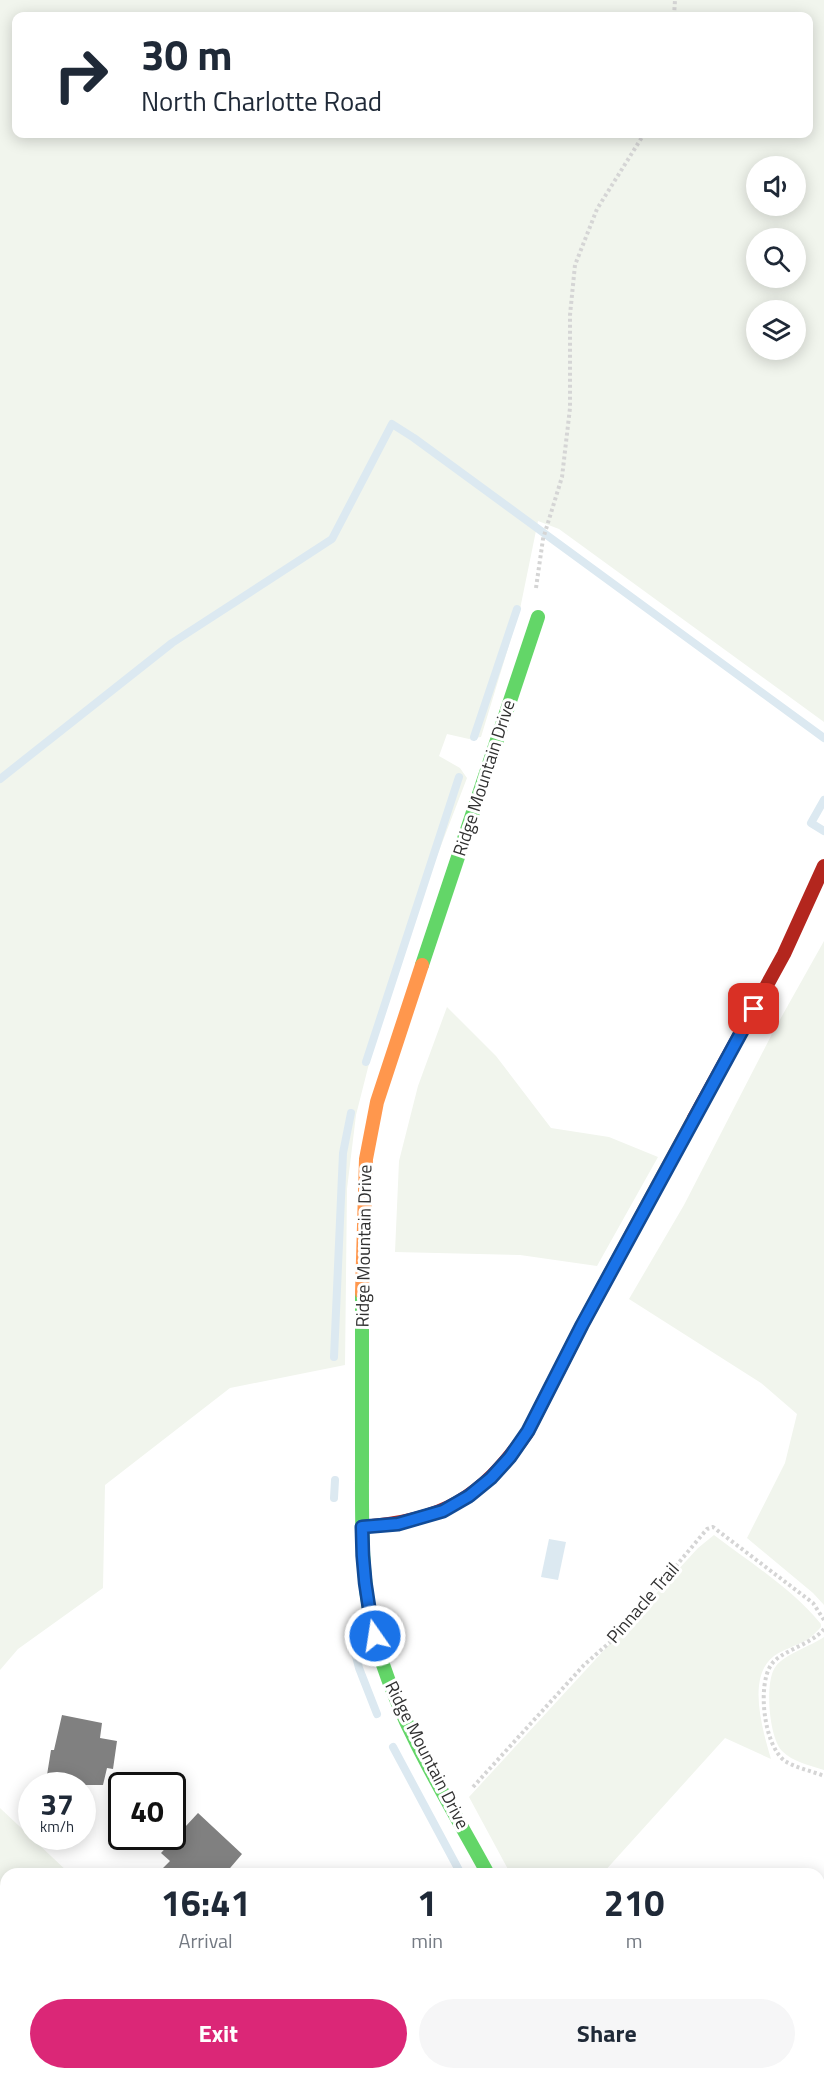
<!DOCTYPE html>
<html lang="en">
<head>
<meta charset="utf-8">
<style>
	body { margin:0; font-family:"Titillium Web",sans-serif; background:#f6f6f7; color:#1f2937; height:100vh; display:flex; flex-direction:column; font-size:22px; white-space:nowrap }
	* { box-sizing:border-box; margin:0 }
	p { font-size:20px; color:#747a83 }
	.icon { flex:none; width:33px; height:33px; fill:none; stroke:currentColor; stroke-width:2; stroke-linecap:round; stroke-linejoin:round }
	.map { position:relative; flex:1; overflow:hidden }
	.drawer { position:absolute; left:0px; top:1868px; width:825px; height:212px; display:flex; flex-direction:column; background:#fff; border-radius:18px 18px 0 0; box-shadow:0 3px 15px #0003 }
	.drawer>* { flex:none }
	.top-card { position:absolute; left:12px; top:12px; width:801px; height:126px; border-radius:12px; box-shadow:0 3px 15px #0003; background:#fff; color:#1f2937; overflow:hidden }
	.controls { position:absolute; left:746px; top:156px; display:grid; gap:12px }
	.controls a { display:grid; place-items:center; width:60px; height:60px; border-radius:50%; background:#fff; box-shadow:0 3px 15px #0003; font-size:30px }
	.speed { position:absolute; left:18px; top:1772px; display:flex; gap:12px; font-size:30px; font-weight:700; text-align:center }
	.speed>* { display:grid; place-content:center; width:78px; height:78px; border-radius:50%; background:#fff; box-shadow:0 3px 15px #0003; line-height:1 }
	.speed small { font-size:15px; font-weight:400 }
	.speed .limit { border:3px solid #111; border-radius:9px; background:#fff; color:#111 }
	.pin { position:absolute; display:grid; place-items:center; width:51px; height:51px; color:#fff; margin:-26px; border-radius:12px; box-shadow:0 3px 9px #0006 }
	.me { position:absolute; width:66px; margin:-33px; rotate:347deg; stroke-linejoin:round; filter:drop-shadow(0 0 4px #0008) }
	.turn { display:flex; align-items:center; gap:21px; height:126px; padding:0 30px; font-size:27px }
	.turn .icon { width:78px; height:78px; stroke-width:2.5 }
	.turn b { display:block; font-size:42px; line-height:51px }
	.eta { display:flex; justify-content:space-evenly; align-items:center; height:102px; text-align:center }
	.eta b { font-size:36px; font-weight:700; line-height:42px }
	.action { display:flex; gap:12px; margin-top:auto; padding:12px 30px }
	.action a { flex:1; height:69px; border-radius:36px; background:#db2777; color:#fff; font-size:24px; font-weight:700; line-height:69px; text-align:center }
	.action a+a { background:#f6f6f7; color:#1f2937 }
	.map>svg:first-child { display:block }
</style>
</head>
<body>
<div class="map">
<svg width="824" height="2078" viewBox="0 0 824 2078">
	<rect width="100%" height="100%" fill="#fff"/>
	<path fill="#f1f5ed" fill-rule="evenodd" d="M0,0H824V722L559,529L538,521L520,609L481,737L469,739L447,734L439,756L460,768L467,778L392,973L356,1115L347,1189L345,1365L230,1388L105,1485L103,1588L18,1649L0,1670ZM16,16H808V134H16ZM756,166H795V206H756ZM756,238H795V278H756ZM756,310H795V350H756Z
		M824,941V1605L813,1593L747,1538L785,1463L797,1414L761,1383L629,1299L684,1205L773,1032Z
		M447,1007L496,1056L551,1128L609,1137L658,1157L597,1266L520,1255L395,1252L399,1161L418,1086Z
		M714,1535C751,1563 792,1589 821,1624V1627C817,1631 813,1636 807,1640C796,1646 784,1649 774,1656C746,1677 763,1731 771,1759L725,1738L603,1873H510L469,1797L698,1548Z
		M824,1637V1770C809,1765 793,1762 782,1751C769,1738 764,1680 776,1666C785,1654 811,1646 824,1637Z
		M0,1808L69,1873L6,1874V2073H281L286,2078H0Z"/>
	<path fill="#dce9f1" d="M549,1539L566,1542L558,1580L541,1577Z"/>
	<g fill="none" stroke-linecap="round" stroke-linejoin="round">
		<path stroke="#dce9f1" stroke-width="8" d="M474,737L517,609
			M0,779L172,643L332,539L392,424L414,438L824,738
			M824,800L811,823L824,831
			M366,1062L459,777
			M334,1357L343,1153L351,1113
			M334,1498L335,1480
			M350,1633L359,1668L377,1714
			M393,1747L461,1874
			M566,2073L568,2078"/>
	</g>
	<path fill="#808080" d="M62,1715L102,1723L100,1738L117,1741L113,1769L107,1768L103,1785H51L52,1775H47L51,1750H54Z
		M198,1813L242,1854L225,1874H157L170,1861L161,1853Z"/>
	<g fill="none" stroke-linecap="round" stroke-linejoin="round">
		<path stroke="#d5d5d5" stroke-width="4" stroke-dasharray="3 3" stroke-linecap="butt" d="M674,16L675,0
			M536,588L543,539L562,477L570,408V315L575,265L597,209L644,134
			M824,1629C811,1645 780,1651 771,1665C757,1686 764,1746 785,1761C796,1768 812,1771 824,1776
			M473,1787L584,1665L617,1636L646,1599L665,1579L707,1529L713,1527L813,1603L824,1620"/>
		<path stroke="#d5d5d5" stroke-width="26" d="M593,2073L596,2078"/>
		<path stroke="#63d668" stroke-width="14" d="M422,965L538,617
			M362,1293C362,1351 362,1408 362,1466C362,1532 360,1594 381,1659C406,1735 450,1804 488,1874"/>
		<path stroke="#ff974d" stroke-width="14" d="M362,1293L366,1159L377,1102L422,965
			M527,1433L582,1325L694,1118"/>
		<path stroke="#b3261e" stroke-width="14" d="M694,1118L784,954L824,866
			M362,1527C443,1520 480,1500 527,1433"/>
	</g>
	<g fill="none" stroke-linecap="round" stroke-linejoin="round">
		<g stroke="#114b97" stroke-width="15">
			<path id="route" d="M375,1636C366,1600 362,1564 362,1527L398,1524L443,1511L469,1496L491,1478L510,1457L528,1431L582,1325L754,1009"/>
		</g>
		<use href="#route" stroke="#1a73e8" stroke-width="10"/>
	</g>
	<g text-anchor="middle" stroke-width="6" stroke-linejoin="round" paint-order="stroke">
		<g font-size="18" fill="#313131" stroke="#fff">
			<text transform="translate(484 778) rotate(-72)" y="6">Ridge Mountain Drive</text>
			<text transform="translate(364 1246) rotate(-89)" y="6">Ridge Mountain Drive</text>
			<text transform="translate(643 1603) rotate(-49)" y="6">Pinnacle Trail</text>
			<text transform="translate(427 1755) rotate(63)" y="6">Ridge Mountain Drive</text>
		</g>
	</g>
</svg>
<div class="controls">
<a><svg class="icon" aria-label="sound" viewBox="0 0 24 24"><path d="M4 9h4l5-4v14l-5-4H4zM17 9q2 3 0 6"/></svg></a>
<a><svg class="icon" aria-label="search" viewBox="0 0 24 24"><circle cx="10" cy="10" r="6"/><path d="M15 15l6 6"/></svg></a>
<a><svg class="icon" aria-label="layers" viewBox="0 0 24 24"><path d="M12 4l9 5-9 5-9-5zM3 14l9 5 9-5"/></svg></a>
</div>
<div class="speed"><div>37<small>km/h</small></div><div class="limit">40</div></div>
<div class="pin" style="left:754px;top:1009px;background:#d93025"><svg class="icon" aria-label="arrive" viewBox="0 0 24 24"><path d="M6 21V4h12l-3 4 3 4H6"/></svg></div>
<svg class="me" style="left:375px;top:1636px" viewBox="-20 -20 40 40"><circle r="17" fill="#1a73e8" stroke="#fff" stroke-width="3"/><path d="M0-11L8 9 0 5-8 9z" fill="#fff"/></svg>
<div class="top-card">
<div class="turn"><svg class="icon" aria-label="right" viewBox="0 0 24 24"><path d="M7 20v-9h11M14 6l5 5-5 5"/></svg><div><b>30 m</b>North Charlotte Road</div></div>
</div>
<section class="drawer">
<div class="eta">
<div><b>16:41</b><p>Arrival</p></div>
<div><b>1</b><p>min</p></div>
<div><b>210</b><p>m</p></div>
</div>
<div class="action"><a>Exit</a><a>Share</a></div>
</section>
</div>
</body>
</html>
